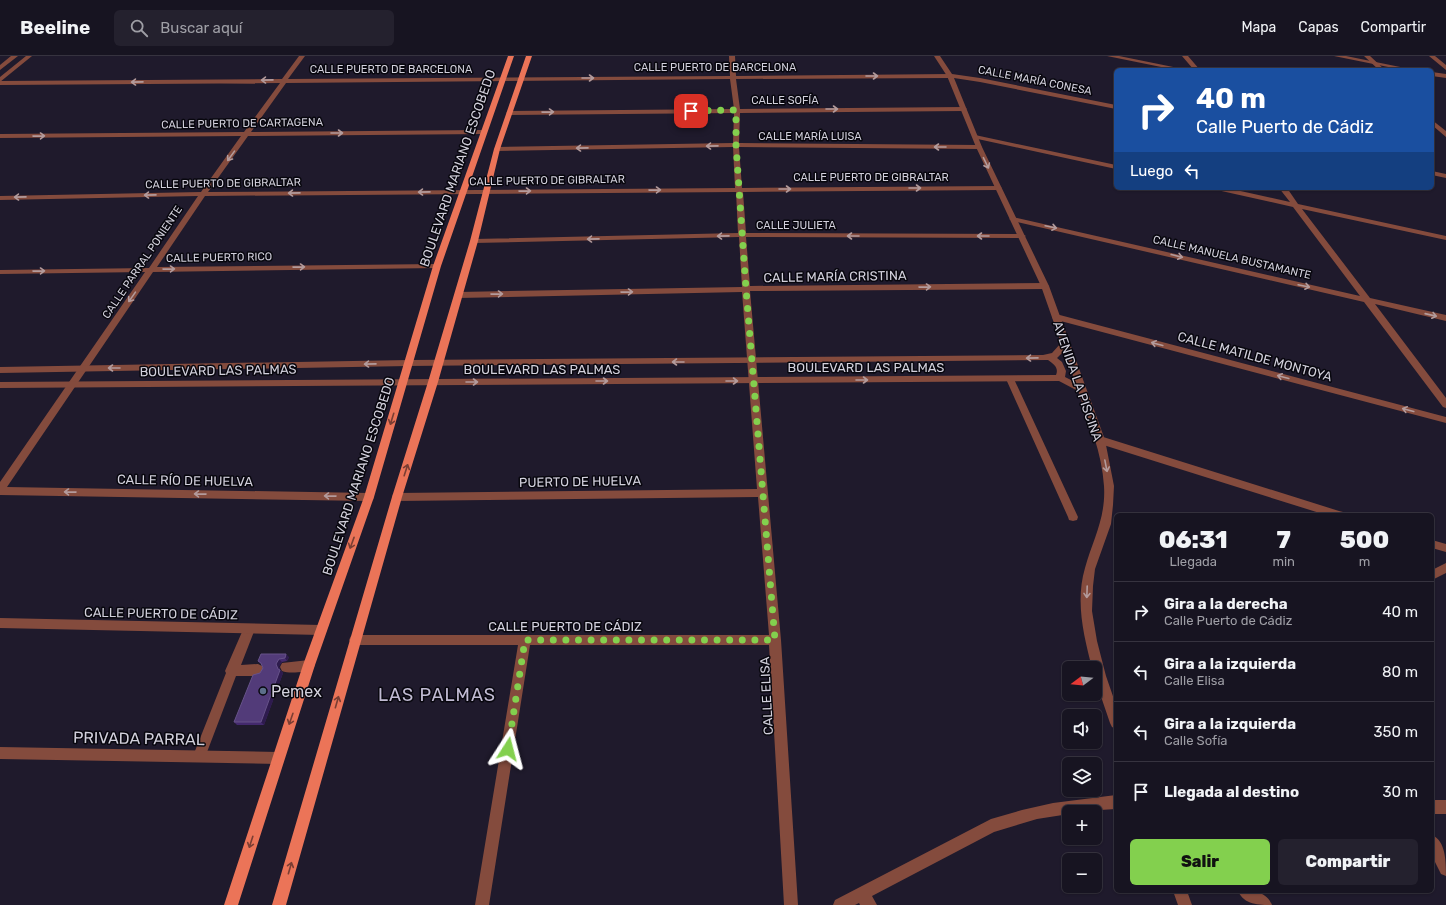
<!DOCTYPE html>
<html lang="es">
<head>
<meta charset="utf-8">
<style>
	body { margin:0; font-family:Rubik,sans-serif; background:#24212e; color:#f1f3f6; height:100vh; display:flex; flex-direction:column; font-size:15px; white-space:nowrap }
	* { box-sizing:border-box; margin:0 }
	p { font-size:13px; color:#9e9ea5 }
	.icon { flex:none; width:22px; height:22px; fill:none; stroke:currentColor; stroke-width:2; stroke-linecap:round; stroke-linejoin:round }
	.map { position:relative; flex:1; overflow:hidden }
	.drawer { position:absolute; left:1114px; top:457px; width:320px; height:380px; display:flex; flex-direction:column; background:#171421; border-radius:6px; box-shadow:0 1px 3px #0004,0 0 0 1px #36333f }
	.drawer>* { flex:none }
	.top-card { position:absolute; left:1114px; top:12px; width:320px; height:122px; border-radius:6px; box-shadow:0 1px 3px #0004,0 0 0 1px #36333f; background:#1a4fa0; color:#fff; overflow:hidden }
	.needle { width:26px; rotate:254deg }
	.fabs { position:absolute; left:1062px; top:605px; display:grid; gap:8px }
	.fabs a { display:grid; place-items:center; width:40px; height:40px; border-radius:6px; background:#171421; box-shadow:0 1px 3px #0004,0 0 0 1px #36333f; font-size:20px }
	.pin { position:absolute; display:grid; place-items:center; width:34px; height:34px; color:#fff; margin:-17px; border-radius:8px; box-shadow:0 2px 6px #0006 }
	.me { position:absolute; width:44px; margin:-22px; rotate:9deg; stroke-linejoin:round; filter:drop-shadow(0 0 3px #0008) }
	.turn { display:flex; align-items:center; gap:14px; height:84px; padding:0 16px; font-size:18px }
	.turn .icon { width:52px; height:52px; stroke-width:2.5 }
	.turn b { display:block; font-size:28px; line-height:34px }
	.then { display:flex; align-items:center; height:38px; padding:0 16px; background:#0003; gap:8px; font-size:15px }
	.eta { display:flex; justify-content:space-evenly; align-items:center; height:68px; text-align:center }
	.eta b { font-size:24px; font-weight:800; line-height:28px }
	.button { display:flex; gap:8px; margin-top:auto; padding:8px 16px }
	.button a { flex:1; height:46px; border-radius:6px; background:#83d04e; color:#111; font-size:16px; font-weight:800; line-height:46px; text-align:center }
	.button a+a { background:#24212e; color:#f1f3f6 }
	ul { padding:0; list-style:none }
	li { display:flex; align-items:center; gap:12px; height:60px; padding:0 16px; border-top:1px solid #36333f }
	li div { flex:1 }
	li b { display:block; font-size:15px }
	li em { font-style:normal }
	header { display:flex; align-items:center; gap:24px; box-sizing:border-box; height:56px; padding:0 20px; background:#171421; border-bottom:1px solid #36333f }
	header strong { font-size:19px }
	nav { display:flex; gap:22px; margin-inline-start:auto; font-size:14px }
	.search { width:280px; height:36px; background:#24212e; display:flex; align-items:center; gap:10px; box-sizing:border-box; padding:0 14px; border-radius:6px; color:#9e9ea5; font-size:15px }
	.map>svg:first-child { display:block }
</style>
</head>
<body>
<header>
<strong>Beeline</strong>
<div class="search"><svg class="icon" aria-label="search" viewBox="0 0 24 24"><circle cx="10" cy="10" r="6"/><path d="M15 15l6 6"/></svg>Buscar aquí</div>
<nav><a>Mapa</a><a>Capas</a><a>Compartir</a></nav>
</header>
<div class="map">
<svg width="1446" height="849" viewBox="0 0 1446 849">
	<rect width="100%" height="100%" fill="#1f1a2c"/>
	<g fill="none" stroke-linecap="round" stroke-linejoin="round">
		<path fill="#844b3d" fill-rule="evenodd" d="M249,568L253,569L255,573L241,609L258,608L262,610L264,614L262,618L258,620H236L204,704L199,706L194,704L193,700L226,617L225,615L245,569Z
			M309,604L313,605L315,609L313,613C305,616 290,618 282,615L280,611L282,607Z"/>
		<path fill="#844b3d" fill-rule="evenodd" d="M299,0H305L288,23L730,20L729,0H735L736,20L950,18L953,20L950,22L736,23L740,53L964,51L967,53L964,55L740,57L739,87L979,89L982,91L979,93L739,91L742,132L998,130L1002,132L998,134L743,136L746,177L1022,178L1026,180L1022,182L746,181L750,230L1045,227L1049,230L1045,233L750,235L781,584L798,849H784L769,589H530L489,849H475L518,589H355L351,588L349,584L351,580L355,579H769L758,441L397,445L393,444L392,441L393,438L397,437L757,433L742,236L458,242L454,239L458,236L742,231L739,181L474,187L470,185L474,183L738,177L736,136L205,140L157,211L437,208L441,210L437,212L153,216L7,431L369,437L373,438L374,441L373,444L369,445L0,439V426L145,216L0,218V214L149,212L198,140L0,144V140L201,136L241,80L0,82V78L244,76L280,27L0,29V25L282,23ZM730,23L734,53L509,55L506,57L509,59L734,57L733,87L497,91L494,93L497,95L733,91L735,132L208,136L248,80L484,78L487,76L484,74L251,76L286,27Z
			M1182,0H1188L1200,14H1194Z
			M1334,0H1346L1415,14H1403Z
			M1429,0H1435L1446,9V14Z
			M1432,16L1446,18V22L1432,20Z
			M975,79L1116,109V113L973,82V80Z
			M1213,132H1227L1290,146L1279,132H1287L1298,148L1446,180V184L1302,153L1370,242L1446,259V265L1375,248L1446,342V352L1443,351L1364,246L1013,165L1009,163L1013,161L1360,240L1293,151L1217,134Z
			M1056,258L1446,361V367L1053,263L1052,261L1053,259Z
			M1010,320L1014,323L1078,461L1077,464L1073,465L1069,464L1068,461L1006,323Z
			M1100,380L1339,455L1343,456L1344,459H1326L1097,387L1095,384Z
			M1432,484L1446,488V496L1432,492Z
			M1446,507V517L1432,524V514Z
			M0,562L321,569L325,570L327,574L325,578L321,579L0,572Z
			M0,691L278,696L283,697L284,702L283,707L278,708L0,703Z
			M1116,739V753L1069,756V758L1037,763L994,776L872,840L877,849H860L859,847L855,849H833L835,844L991,763L1022,754L1053,747Z
			M1432,744H1446V758H1432Z
			M1432,779C1446,785 1446,806 1446,820L1441,818L1432,800Z
			M1238,835C1251,835 1266,834 1272,849C1259,849 1244,849 1238,835Z"/>
		<path fill="#844b3d" fill-rule="evenodd" d="M11,0H18L0,14V9Z
			M26,0H32L0,26V21Z
			M934,0H940L952,18L980,22L1116,49V53L980,26L954,22L982,91L1049,230L1105,384L1114,430L1113,449L1111,468L1095,513L1093,530L1092,555L1097,585L1106,620L1116,649V673L1112,671L1110,667L1095,623V612H1092C1084,580 1075,546 1085,512C1093,483 1106,462 1104,430C1102,397 1089,366 1078,335L1059,325L0,332V326L1056,319C1059,312 1054,308 1048,304L409,310L0,317V311L409,304L1043,299L1052,297L1061,287L1041,230L976,91L947,20ZM1064,295L1075,326L1065,321L1066,315L1062,306L1057,302Z
			M1107,0H1119L1188,14H1176Z
			M1364,0H1370L1385,14H1379Z
			M1432,64L1446,75V81L1432,69Z
			M1432,115L1446,118V122L1432,119Z
			M1173,835H1187L1192,849H1178Z"/>
		<path fill="#eb7458" fill-rule="evenodd" d="M508,0H514L441,210L374,441L315,609L238,849H224L303,609L364,441L433,210Z
			M526,0H532L500,93L478,185L438,326L402,441L286,849H272L392,441L428,326L470,185L494,93Z"/>
	</g>
	<path fill="#43296d" d="M289,601L287,605L282,606L279,610L280,614L283,617L264,669H237L234,666L263,612L261,608L258,605Z"/>
	<path fill="#2e1b4e" d="M286,598L289,601L287,605L285,602Z
		M279,603L282,606L279,610L280,615V614L283,617L264,669L261,666L278,613L276,608Z"/>
	<path fill="#523b79" stroke="#665289" d="M261,598H286L285,602L279,603L276,608L278,613L280,614L261,666H234L253,619L260,617L263,612L261,607L258,605Z"/>
	<defs><path id="oneway-shaft" d="M-6 0H5M1.5-3L5.5 0L1.5 3" fill="none" stroke-width="1.6" stroke-linecap="round" stroke-linejoin="round"/></defs>
	<g stroke="#b39b9c">
		<use href="#oneway-shaft" transform="translate(872 20)"/>
		<use href="#oneway-shaft" transform="translate(588 22)"/>
		<use href="#oneway-shaft" transform="translate(267 24) rotate(179)"/>
		<use href="#oneway-shaft" transform="translate(137 26) rotate(179)"/>
		<use href="#oneway-shaft" transform="translate(832 53)"/>
		<use href="#oneway-shaft" transform="translate(548 56) rotate(-1)"/>
		<use href="#oneway-shaft" transform="translate(337 77)"/>
		<use href="#oneway-shaft" transform="translate(39 80) rotate(-1)"/>
		<use href="#oneway-shaft" transform="translate(712 90) rotate(179)"/>
		<use href="#oneway-shaft" transform="translate(940 91) rotate(-180)"/>
		<use href="#oneway-shaft" transform="translate(582 92) rotate(179)"/>
		<use href="#oneway-shaft" transform="translate(231 100) rotate(126)"/>
		<use href="#oneway-shaft" transform="translate(986 107) rotate(64)"/>
		<use href="#oneway-shaft" transform="translate(915 132)"/>
		<use href="#oneway-shaft" transform="translate(785 133)"/>
		<use href="#oneway-shaft" transform="translate(655 134) rotate(-1)"/>
		<use href="#oneway-shaft" transform="translate(525 135) rotate(-1)"/>
		<use href="#oneway-shaft" transform="translate(424 136) rotate(179)"/>
		<use href="#oneway-shaft" transform="translate(294 137) rotate(179)"/>
		<use href="#oneway-shaft" transform="translate(150 139) rotate(179)"/>
		<use href="#oneway-shaft" transform="translate(20 141) rotate(179)"/>
		<use href="#oneway-shaft" transform="translate(1051 171) rotate(12)"/>
		<use href="#oneway-shaft" transform="translate(723 180) rotate(179)"/>
		<use href="#oneway-shaft" transform="translate(853 180) rotate(-180)"/>
		<use href="#oneway-shaft" transform="translate(983 180) rotate(-180)"/>
		<use href="#oneway-shaft" transform="translate(593 183) rotate(179)"/>
		<use href="#oneway-shaft" transform="translate(1177 200) rotate(14)"/>
		<use href="#oneway-shaft" transform="translate(299 211) rotate(-1)"/>
		<use href="#oneway-shaft" transform="translate(169 213) rotate(-1)"/>
		<use href="#oneway-shaft" transform="translate(39 215) rotate(-1)"/>
		<use href="#oneway-shaft" transform="translate(1304 230) rotate(12)"/>
		<use href="#oneway-shaft" transform="translate(925 231) rotate(-1)"/>
		<use href="#oneway-shaft" transform="translate(627 236) rotate(-1)"/>
		<use href="#oneway-shaft" transform="translate(497 238) rotate(-1)"/>
		<use href="#oneway-shaft" transform="translate(132 241) rotate(125)"/>
		<use href="#oneway-shaft" transform="translate(1431 259) rotate(13)"/>
		<use href="#oneway-shaft" transform="translate(1157 288) rotate(-165)"/>
		<use href="#oneway-shaft" transform="translate(1032 302) rotate(179)"/>
		<use href="#oneway-shaft" transform="translate(678 306) rotate(180)"/>
		<use href="#oneway-shaft" transform="translate(370 308) rotate(179)"/>
		<use href="#oneway-shaft" transform="translate(114 312) rotate(180)"/>
		<use href="#oneway-shaft" transform="translate(1283 321) rotate(-165)"/>
		<use href="#oneway-shaft" transform="translate(862 324)"/>
		<use href="#oneway-shaft" transform="translate(602 325)"/>
		<use href="#oneway-shaft" transform="translate(732 325)"/>
		<use href="#oneway-shaft" transform="translate(472 326)"/>
		<use href="#oneway-shaft" transform="translate(1408 354) rotate(-165)"/>
		<use href="#oneway-shaft" transform="translate(1106 410) rotate(79)"/>
		<use href="#oneway-shaft" transform="translate(70 436) rotate(-179)"/>
		<use href="#oneway-shaft" transform="translate(200 438) rotate(-179)"/>
		<use href="#oneway-shaft" transform="translate(330 440) rotate(-179)"/>
		<use href="#oneway-shaft" transform="translate(1087 536) rotate(92)"/>
	</g>
	<g stroke="#7a3e33">
		<use href="#oneway-shaft" transform="translate(392 363) rotate(107)"/>
		<use href="#oneway-shaft" transform="translate(406 414) rotate(-72)"/>
		<use href="#oneway-shaft" transform="translate(352 487) rotate(110)"/>
		<use href="#oneway-shaft" transform="translate(337 646) rotate(-74)"/>
		<use href="#oneway-shaft" transform="translate(291 663) rotate(109)"/>
		<use href="#oneway-shaft" transform="translate(251 786) rotate(108)"/>
		<use href="#oneway-shaft" transform="translate(290 812) rotate(-74)"/>
	</g>
	<g fill="none" stroke-linecap="round" stroke-linejoin="round">
		<path stroke="#83d04e" stroke-width="7" stroke-dasharray="0 12.6" d="M508,693L525,584H775L746,233L736,89V54L691,55"/>
	</g>
	<circle fill="#5c6f8a" stroke="#08070e" stroke-width="1.5" cx="263" cy="635" r="4"/>
	<g text-anchor="middle" stroke-width="3" stroke-linejoin="round" paint-order="stroke">
		<g font-size="11" fill="#d2d0dc" stroke="#08070e">
			<text x="715" y="15">CALLE PUERTO DE BARCELONA</text>
			<text x="391" y="17">CALLE PUERTO DE BARCELONA</text>
			<text transform="translate(1035 24) rotate(11)" y="4">CALLE MARÍA CONESA</text>
			<text x="785" y="48">CALLE SOFÍA</text>
			<text transform="translate(242 67) rotate(-1)" y="4">CALLE PUERTO DE CARTAGENA</text>
			<text x="810" y="84">CALLE MARÍA LUISA</text>
			<text x="871" y="125">CALLE PUERTO DE GIBRALTAR</text>
			<text transform="translate(547 124) rotate(-1)" y="4">CALLE PUERTO DE GIBRALTAR</text>
			<text transform="translate(223 127) rotate(-1)" y="4">CALLE PUERTO DE GIBRALTAR</text>
			<text x="796" y="173">CALLE JULIETA</text>
			<text transform="translate(219 201) rotate(-1)" y="4">CALLE PUERTO RICO</text>
			<text transform="translate(1232 201) rotate(13)" y="4">CALLE MANUELA BUSTAMANTE</text>
			<text transform="translate(142 206) rotate(-56)" y="4">CALLE PARRAL PONIENTE</text>
		</g>
		<g font-size="13" fill="#d2d0dc" stroke="#08070e">
			<text transform="translate(457 112) rotate(-71)" y="5">BOULEVARD MARIANO ESCOBEDO</text>
			<text transform="translate(835 220) rotate(-1)" y="5">CALLE MARÍA CRISTINA</text>
			<text transform="translate(1255 300) rotate(15)" y="5">CALLE MATILDE MONTOYA</text>
			<text x="866" y="316">BOULEVARD LAS PALMAS</text>
			<text x="542" y="318">BOULEVARD LAS PALMAS</text>
			<text transform="translate(218 314) rotate(-1)" y="5">BOULEVARD LAS PALMAS</text>
			<text transform="translate(1078 325) rotate(71)" y="5">AVENIDA LA PISCINA</text>
			<text transform="translate(358 420) rotate(-72)" y="5">BOULEVARD MARIANO ESCOBEDO</text>
			<text transform="translate(185 424) rotate(1)" y="5">CALLE RÍO DE HUELVA</text>
			<text transform="translate(580 425) rotate(-1)" y="5">PUERTO DE HUELVA</text>
			<text transform="translate(161 557) rotate(1)" y="5">CALLE PUERTO DE CÁDIZ</text>
			<text x="565" y="575">CALLE PUERTO DE CÁDIZ</text>
			<text transform="translate(766 640) rotate(-93)" y="5">CALLE ELISA</text>
		</g>
		<g font-size="16" fill="#d2d0dc" stroke="#08070e" text-anchor="start">
			<text x="271" y="641">Pemex</text>
		</g>
		<g font-size="16" fill="#d2d0dc" stroke="#08070e">
			<text transform="translate(139 682) rotate(1)" y="6">PRIVADA PARRAL</text>
		</g>
		<g font-size="18" letter-spacing="1" fill="#c1bbd3" stroke="#08070e">
			<text x="437" y="645">LAS PALMAS</text>
		</g>
	</g>
</svg>
<div class="fabs">
<a><svg class="needle" viewBox="-14 -14 28 28"><path d="M0-13l5 13h-10z" fill="#e53935"/><path d="M0 13l5-13h-10z" fill="#9e9ea5"/></svg></a>
<a><svg class="icon" aria-label="sound" viewBox="0 0 24 24"><path d="M4 9h4l5-4v14l-5-4H4zM17 9q2 3 0 6"/></svg></a>
<a><svg class="icon" aria-label="layers" viewBox="0 0 24 24"><path d="M12 4l9 5-9 5-9-5zM3 14l9 5 9-5"/></svg></a>
<a>+</a>
<a>−</a>
</div>
<div class="pin" style="left:691px;top:55px;background:#d93025"><svg class="icon" aria-label="arrive" viewBox="0 0 24 24"><path d="M6 21V4h12l-3 4 3 4H6"/></svg></div>
<svg class="me" style="left:508px;top:693px" viewBox="-20 -20 40 40"><path d="M0-17L14 15 0 8-14 15z" fill="#83d04e" stroke="#fff" stroke-width="4"/></svg>
<div class="top-card">
<div class="turn"><svg class="icon" aria-label="right" viewBox="0 0 24 24"><path d="M7 20v-9h11M14 6l5 5-5 5"/></svg><div><b>40 m</b>Calle Puerto de Cádiz</div></div>
<div class="then">Luego<svg class="icon" aria-label="left" viewBox="0 0 24 24"><path d="M17 20v-9H6M10 6l-5 5 5 5"/></svg></div>
</div>
<section class="drawer">
<div class="eta">
<div><b>06:31</b><p>Llegada</p></div>
<div><b>7</b><p>min</p></div>
<div><b>500</b><p>m</p></div>
</div>
<ul>
<li><svg class="icon" aria-label="right" viewBox="0 0 24 24"><path d="M7 20v-9h11M14 6l5 5-5 5"/></svg><div><b>Gira a la derecha</b><p>Calle Puerto de Cádiz</p></div><em>40 m</em></li>
<li><svg class="icon" aria-label="left" viewBox="0 0 24 24"><path d="M17 20v-9H6M10 6l-5 5 5 5"/></svg><div><b>Gira a la izquierda</b><p>Calle Elisa</p></div><em>80 m</em></li>
<li><svg class="icon" aria-label="left" viewBox="0 0 24 24"><path d="M17 20v-9H6M10 6l-5 5 5 5"/></svg><div><b>Gira a la izquierda</b><p>Calle Sofía</p></div><em>350 m</em></li>
<li><svg class="icon" aria-label="arrive" viewBox="0 0 24 24"><path d="M6 21V4h12l-3 4 3 4H6"/></svg><div><b>Llegada al destino</b></div><em>30 m</em></li>
</ul>
<div class="button"><a>Salir</a><a>Compartir</a></div>
</section>
</div>
</body>
</html>
